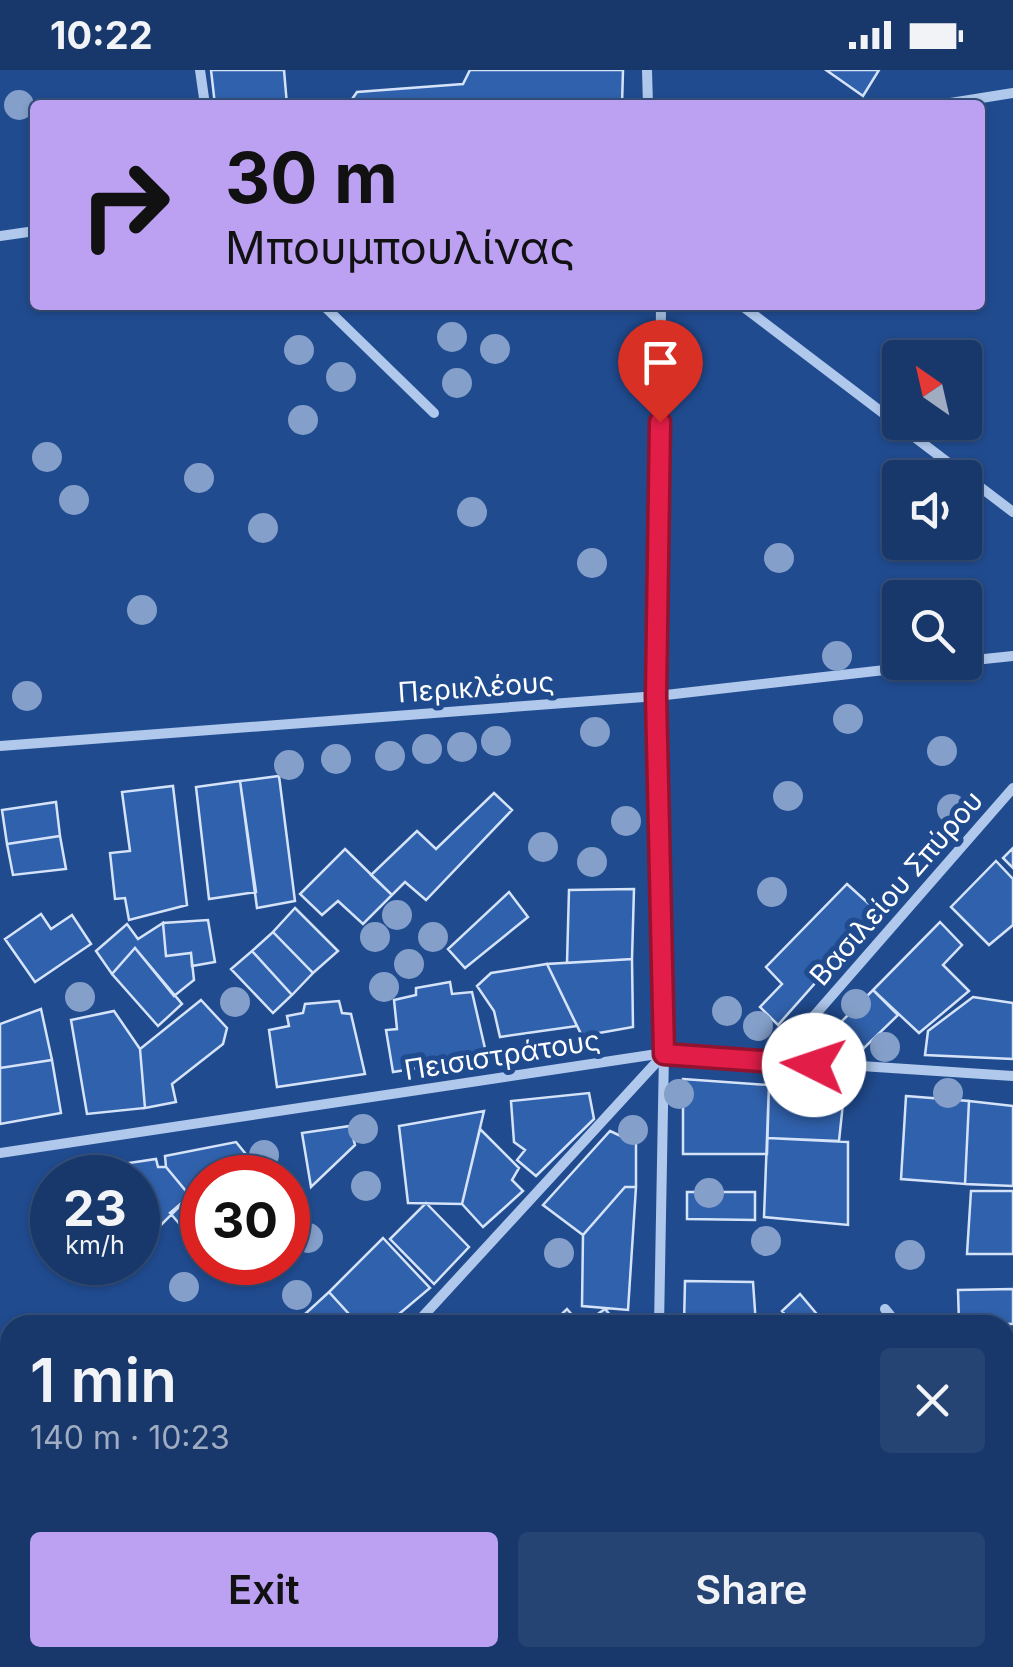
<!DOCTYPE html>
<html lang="en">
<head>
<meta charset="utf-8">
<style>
	body { margin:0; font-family:Inter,sans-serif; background:#254373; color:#f1f3f6; height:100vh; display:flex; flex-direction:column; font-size:38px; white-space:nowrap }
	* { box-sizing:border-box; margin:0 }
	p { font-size:32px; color:#9facc1 }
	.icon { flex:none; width:55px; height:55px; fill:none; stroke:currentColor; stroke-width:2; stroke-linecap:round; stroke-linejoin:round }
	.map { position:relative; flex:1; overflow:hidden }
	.side { position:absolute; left:0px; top:1245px; width:1015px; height:352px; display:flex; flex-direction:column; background:#18386b; border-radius:30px 30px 0 0; box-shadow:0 2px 8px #0004,0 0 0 2px #36527e }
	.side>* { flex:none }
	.guide { position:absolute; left:30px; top:30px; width:955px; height:210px; border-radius:10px; box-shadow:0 2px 8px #0004,0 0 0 2px #36527e; background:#bca0f2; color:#111; overflow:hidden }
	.needle { width:65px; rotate:326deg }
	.fabs { position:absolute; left:882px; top:270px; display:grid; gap:20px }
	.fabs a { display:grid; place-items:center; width:100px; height:100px; border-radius:10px; background:#18386b; box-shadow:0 2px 8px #0004,0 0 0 2px #36527e; font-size:50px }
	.speed { position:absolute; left:30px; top:1085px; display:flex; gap:20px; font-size:50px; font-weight:700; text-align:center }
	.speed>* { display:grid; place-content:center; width:130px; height:130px; border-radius:50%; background:#18386b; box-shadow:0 2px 8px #0004,0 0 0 2px #36527e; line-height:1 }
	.speed small { font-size:25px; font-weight:400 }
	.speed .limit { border:15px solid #d22; background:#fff; color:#111 }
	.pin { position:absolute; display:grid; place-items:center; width:85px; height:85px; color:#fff; margin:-102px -42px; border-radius:50% 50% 50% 0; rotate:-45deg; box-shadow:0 0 10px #0007 }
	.pin .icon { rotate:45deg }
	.me { position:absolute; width:110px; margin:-55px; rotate:274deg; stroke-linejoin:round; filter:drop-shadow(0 0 8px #0008) }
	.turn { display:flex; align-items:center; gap:35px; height:210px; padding:0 30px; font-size:45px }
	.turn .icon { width:130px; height:130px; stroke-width:2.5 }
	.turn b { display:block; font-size:70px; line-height:85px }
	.round { display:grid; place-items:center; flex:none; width:105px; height:105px; border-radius:10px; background:#254373 }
	.summary { display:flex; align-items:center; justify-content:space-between; height:170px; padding:0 30px }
	h1 { font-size:60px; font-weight:600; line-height:75px }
	.action { display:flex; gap:20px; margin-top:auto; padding:20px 30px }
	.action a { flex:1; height:115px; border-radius:10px; background:#bca0f2; color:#111; font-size:40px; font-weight:600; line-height:115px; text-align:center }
	.action a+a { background:#254373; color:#f1f3f6 }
	.status { display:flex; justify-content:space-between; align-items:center; height:70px; padding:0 50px; background:#18386b; direction:ltr }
	.status svg { height:28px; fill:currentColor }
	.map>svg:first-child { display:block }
</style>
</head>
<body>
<div class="status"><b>10:22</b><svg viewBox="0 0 49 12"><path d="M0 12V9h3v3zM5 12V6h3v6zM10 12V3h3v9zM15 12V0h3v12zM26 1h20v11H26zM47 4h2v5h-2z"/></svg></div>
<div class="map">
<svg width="1013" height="1597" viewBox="0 0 1013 1597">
	<rect width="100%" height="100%" fill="#204b8f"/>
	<path fill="#3061ac" stroke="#d5e3f9" stroke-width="2.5" d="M211,0H284L287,35H215Z
		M470,0H623L622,35H348L357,22L463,14Z
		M826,0H879L863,26Z
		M279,706L295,831L257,838L240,711Z
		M240,711L256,822L209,829L196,717Z
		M173,716L187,835L129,850L125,828L115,829L110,783L130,781L122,722Z
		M494,723L512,740L426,830L405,812L392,825L371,805L417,761L436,779Z
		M56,732L60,766L7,774L2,740Z
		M60,766L66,799L13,805L7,774Z
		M1013,778V798L1003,788Z
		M345,779L392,825L363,854L338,831L322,845L300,824Z
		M996,791L1013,809V855L989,875L951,837Z
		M847,814L878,842L778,955L760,937L782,914L766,897Z
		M634,819L632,889L567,893L569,820Z
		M509,822L528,847L465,898L448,879Z
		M295,838L338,881L313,903L273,862Z
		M41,844L51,859L72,845L91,874L35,912L5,869Z
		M208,850L215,892L192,896L191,883L166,886L163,853Z
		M940,852L962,875L943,895L969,921L919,963L873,920Z
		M163,853L166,886L191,883L194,910L174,926L135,878L112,904L96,881L127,854L138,869Z
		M273,862L313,903L292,925L252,881Z
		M135,878L182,934L158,956L112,904Z
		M252,881L292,925L273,943L231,899Z
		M632,889L633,957L582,966L547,894Z
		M547,894L577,956L500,967L494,941L477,916L491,903Z
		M450,912L452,924L472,922L487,987L393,1002L386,960L397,959L394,930L416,925V918Z
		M873,920L898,945L864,978L841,952Z
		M973,927L1013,933V989L925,985L928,961Z
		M201,930L227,958L223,974L172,1014L176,1032L145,1038L140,979Z
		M339,931L342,943L351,944L365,1004L277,1017L269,960L289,956L287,946L303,943L305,934Z
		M41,939L52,990L0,998V954Z
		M114,941L140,979L145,1038L87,1044L71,950Z
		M52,990L61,1043L0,1054V998Z
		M683,1009L769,1015L767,1084H683Z
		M769,1015L844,1024L839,1071L767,1068Z
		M589,1023L594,1049L536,1106L517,1090L525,1080L514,1072L511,1031Z
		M906,1026L969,1031L965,1114L901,1109Z
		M969,1031L1013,1036V1116L965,1114Z
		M484,1041L462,1134L408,1133L399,1056Z
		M350,1056L355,1075L311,1117L302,1063Z
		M480,1059L519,1098L512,1110L523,1121L483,1157L462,1134Z
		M610,1061L636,1073V1117H625L583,1165L543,1135Z
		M767,1068L848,1072V1155L764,1147Z
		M236,1072L258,1099L249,1108H202V1180L170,1143L190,1126L166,1097L165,1086Z
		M156,1089L158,1097H166L190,1126L142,1174L138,1170V1108H104L102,1097Z
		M625,1117H636L628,1240L582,1236L583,1165Z
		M971,1121H1013V1184H967Z
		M687,1122H755V1150L687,1149Z
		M426,1133L469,1177L434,1214L390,1169Z
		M383,1168L430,1218L386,1255H359L329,1222Z
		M685,1211L753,1212L756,1255H684Z
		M1013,1219V1254L959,1253L958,1220Z
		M329,1222L359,1255H293Z
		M800,1224L826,1255H794L782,1241Z
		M567,1239L581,1255H550Z
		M605,1239L619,1255H586L585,1253Z
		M1013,1270V1302L1005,1306V1275Z
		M1005,1489L1013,1498V1547L1008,1549L1005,1547Z
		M0,1543L10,1554V1588H41L50,1597H0Z
		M432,1588H541L548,1597H433Z
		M541,1588H563L548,1597Z"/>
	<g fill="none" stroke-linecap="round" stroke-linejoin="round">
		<path stroke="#afc8ec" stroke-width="10" d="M200,0L205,35
			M647,0L648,35
			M938,35L1013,23
			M0,166L35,161
			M323,235L434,343
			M741,235L1013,442
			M965,591L1013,586
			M0,676L657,626L955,592
			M773,993L1013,718
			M0,1083L664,983L1013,1006
			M885,1239L898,1255
			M415,1255L664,984
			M659,1255L664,983L657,626L661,235
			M1005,1384L1013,1393
			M1005,1581H1013
			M651,1597L652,1588
			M807,1597L927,1588"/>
	</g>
	<g fill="#849fc9">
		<circle cx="19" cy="35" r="15"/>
		<circle cx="452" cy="267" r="15"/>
		<circle cx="495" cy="279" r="15"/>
		<circle cx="299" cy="280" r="15"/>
		<circle cx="341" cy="307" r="15"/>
		<circle cx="457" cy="313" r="15"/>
		<circle cx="303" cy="350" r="15"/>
		<circle cx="47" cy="387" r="15"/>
		<circle cx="199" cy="408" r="15"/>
		<circle cx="74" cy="430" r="15"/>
		<circle cx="472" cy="442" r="15"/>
		<circle cx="263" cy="458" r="15"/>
		<circle cx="779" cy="488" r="15"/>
		<circle cx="592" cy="493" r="15"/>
		<circle cx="142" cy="540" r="15"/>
		<circle cx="837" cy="586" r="15"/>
		<circle cx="27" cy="626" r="15"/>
		<circle cx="848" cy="649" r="15"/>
		<circle cx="595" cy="662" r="15"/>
		<circle cx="496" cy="671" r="15"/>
		<circle cx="462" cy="677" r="15"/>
		<circle cx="427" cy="679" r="15"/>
		<circle cx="942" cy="681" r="15"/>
		<circle cx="390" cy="686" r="15"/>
		<circle cx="336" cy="689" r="15"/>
		<circle cx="289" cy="695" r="15"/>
		<circle cx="788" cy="726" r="15"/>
		<circle cx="952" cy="739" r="15"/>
		<circle cx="626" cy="751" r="15"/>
		<circle cx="543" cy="777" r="15"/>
		<circle cx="592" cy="792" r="15"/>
		<circle cx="772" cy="822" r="15"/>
		<circle cx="397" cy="845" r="15"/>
		<circle cx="375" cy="867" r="15"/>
		<circle cx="433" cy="867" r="15"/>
		<circle cx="409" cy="894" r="15"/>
		<circle cx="384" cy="917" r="15"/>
		<circle cx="80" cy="927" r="15"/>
		<circle cx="235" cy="932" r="15"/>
		<circle cx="856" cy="934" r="15"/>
		<circle cx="727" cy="941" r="15"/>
		<circle cx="758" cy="956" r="15"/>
		<circle cx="885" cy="977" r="15"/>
		<circle cx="948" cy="1023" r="15"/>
		<circle cx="679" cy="1024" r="15"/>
		<circle cx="363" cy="1059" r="15"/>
		<circle cx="633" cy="1060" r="15"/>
		<circle cx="264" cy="1085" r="15"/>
		<circle cx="366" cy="1116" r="15"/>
		<circle cx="709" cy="1123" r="15"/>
		<circle cx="308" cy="1168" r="15"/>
		<circle cx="766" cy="1171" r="15"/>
		<circle cx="559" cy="1183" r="15"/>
		<circle cx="910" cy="1185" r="15"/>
		<circle cx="184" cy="1217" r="15"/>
		<circle cx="297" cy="1225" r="15"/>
	</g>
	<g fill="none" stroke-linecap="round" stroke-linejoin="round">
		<g stroke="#92132f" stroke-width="25">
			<path id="route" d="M660,352L656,626L664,984L814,995"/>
		</g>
		<use href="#route" stroke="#e11d48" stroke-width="18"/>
	</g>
	<g text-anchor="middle" stroke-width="10" stroke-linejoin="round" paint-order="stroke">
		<g font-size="28" fill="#fff" stroke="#204b8f">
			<text transform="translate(476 617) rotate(-4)" y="10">Περικλέους</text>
			<text transform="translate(896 818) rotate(-49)" y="10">Βασιλείου Σπύρου</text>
			<text transform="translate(502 985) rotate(-9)" y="10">Πεισιστράτους</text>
		</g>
	</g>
</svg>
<div class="fabs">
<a><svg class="needle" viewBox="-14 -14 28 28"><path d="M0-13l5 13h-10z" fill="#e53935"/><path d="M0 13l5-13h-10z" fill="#9facc1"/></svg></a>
<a><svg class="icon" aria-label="sound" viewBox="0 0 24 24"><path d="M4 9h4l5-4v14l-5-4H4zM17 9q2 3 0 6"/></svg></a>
<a><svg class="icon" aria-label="search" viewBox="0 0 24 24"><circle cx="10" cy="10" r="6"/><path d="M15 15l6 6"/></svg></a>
</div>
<div class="speed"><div>23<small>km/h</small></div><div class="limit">30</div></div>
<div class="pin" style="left:660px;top:352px;background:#d93025"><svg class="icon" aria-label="arrive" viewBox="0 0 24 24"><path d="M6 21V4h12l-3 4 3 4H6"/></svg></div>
<svg class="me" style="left:814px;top:995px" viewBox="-20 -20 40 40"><circle r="19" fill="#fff"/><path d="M0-13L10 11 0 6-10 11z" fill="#e11d48"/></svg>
<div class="guide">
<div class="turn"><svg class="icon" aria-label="right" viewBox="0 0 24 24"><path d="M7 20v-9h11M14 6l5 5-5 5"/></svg><div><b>30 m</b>Μπουμπουλίνας</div></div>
</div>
<section class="side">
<div class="summary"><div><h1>1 min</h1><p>140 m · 10:23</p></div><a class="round"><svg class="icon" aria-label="close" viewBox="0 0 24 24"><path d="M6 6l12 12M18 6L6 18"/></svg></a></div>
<div class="action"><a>Exit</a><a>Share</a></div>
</section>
</div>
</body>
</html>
